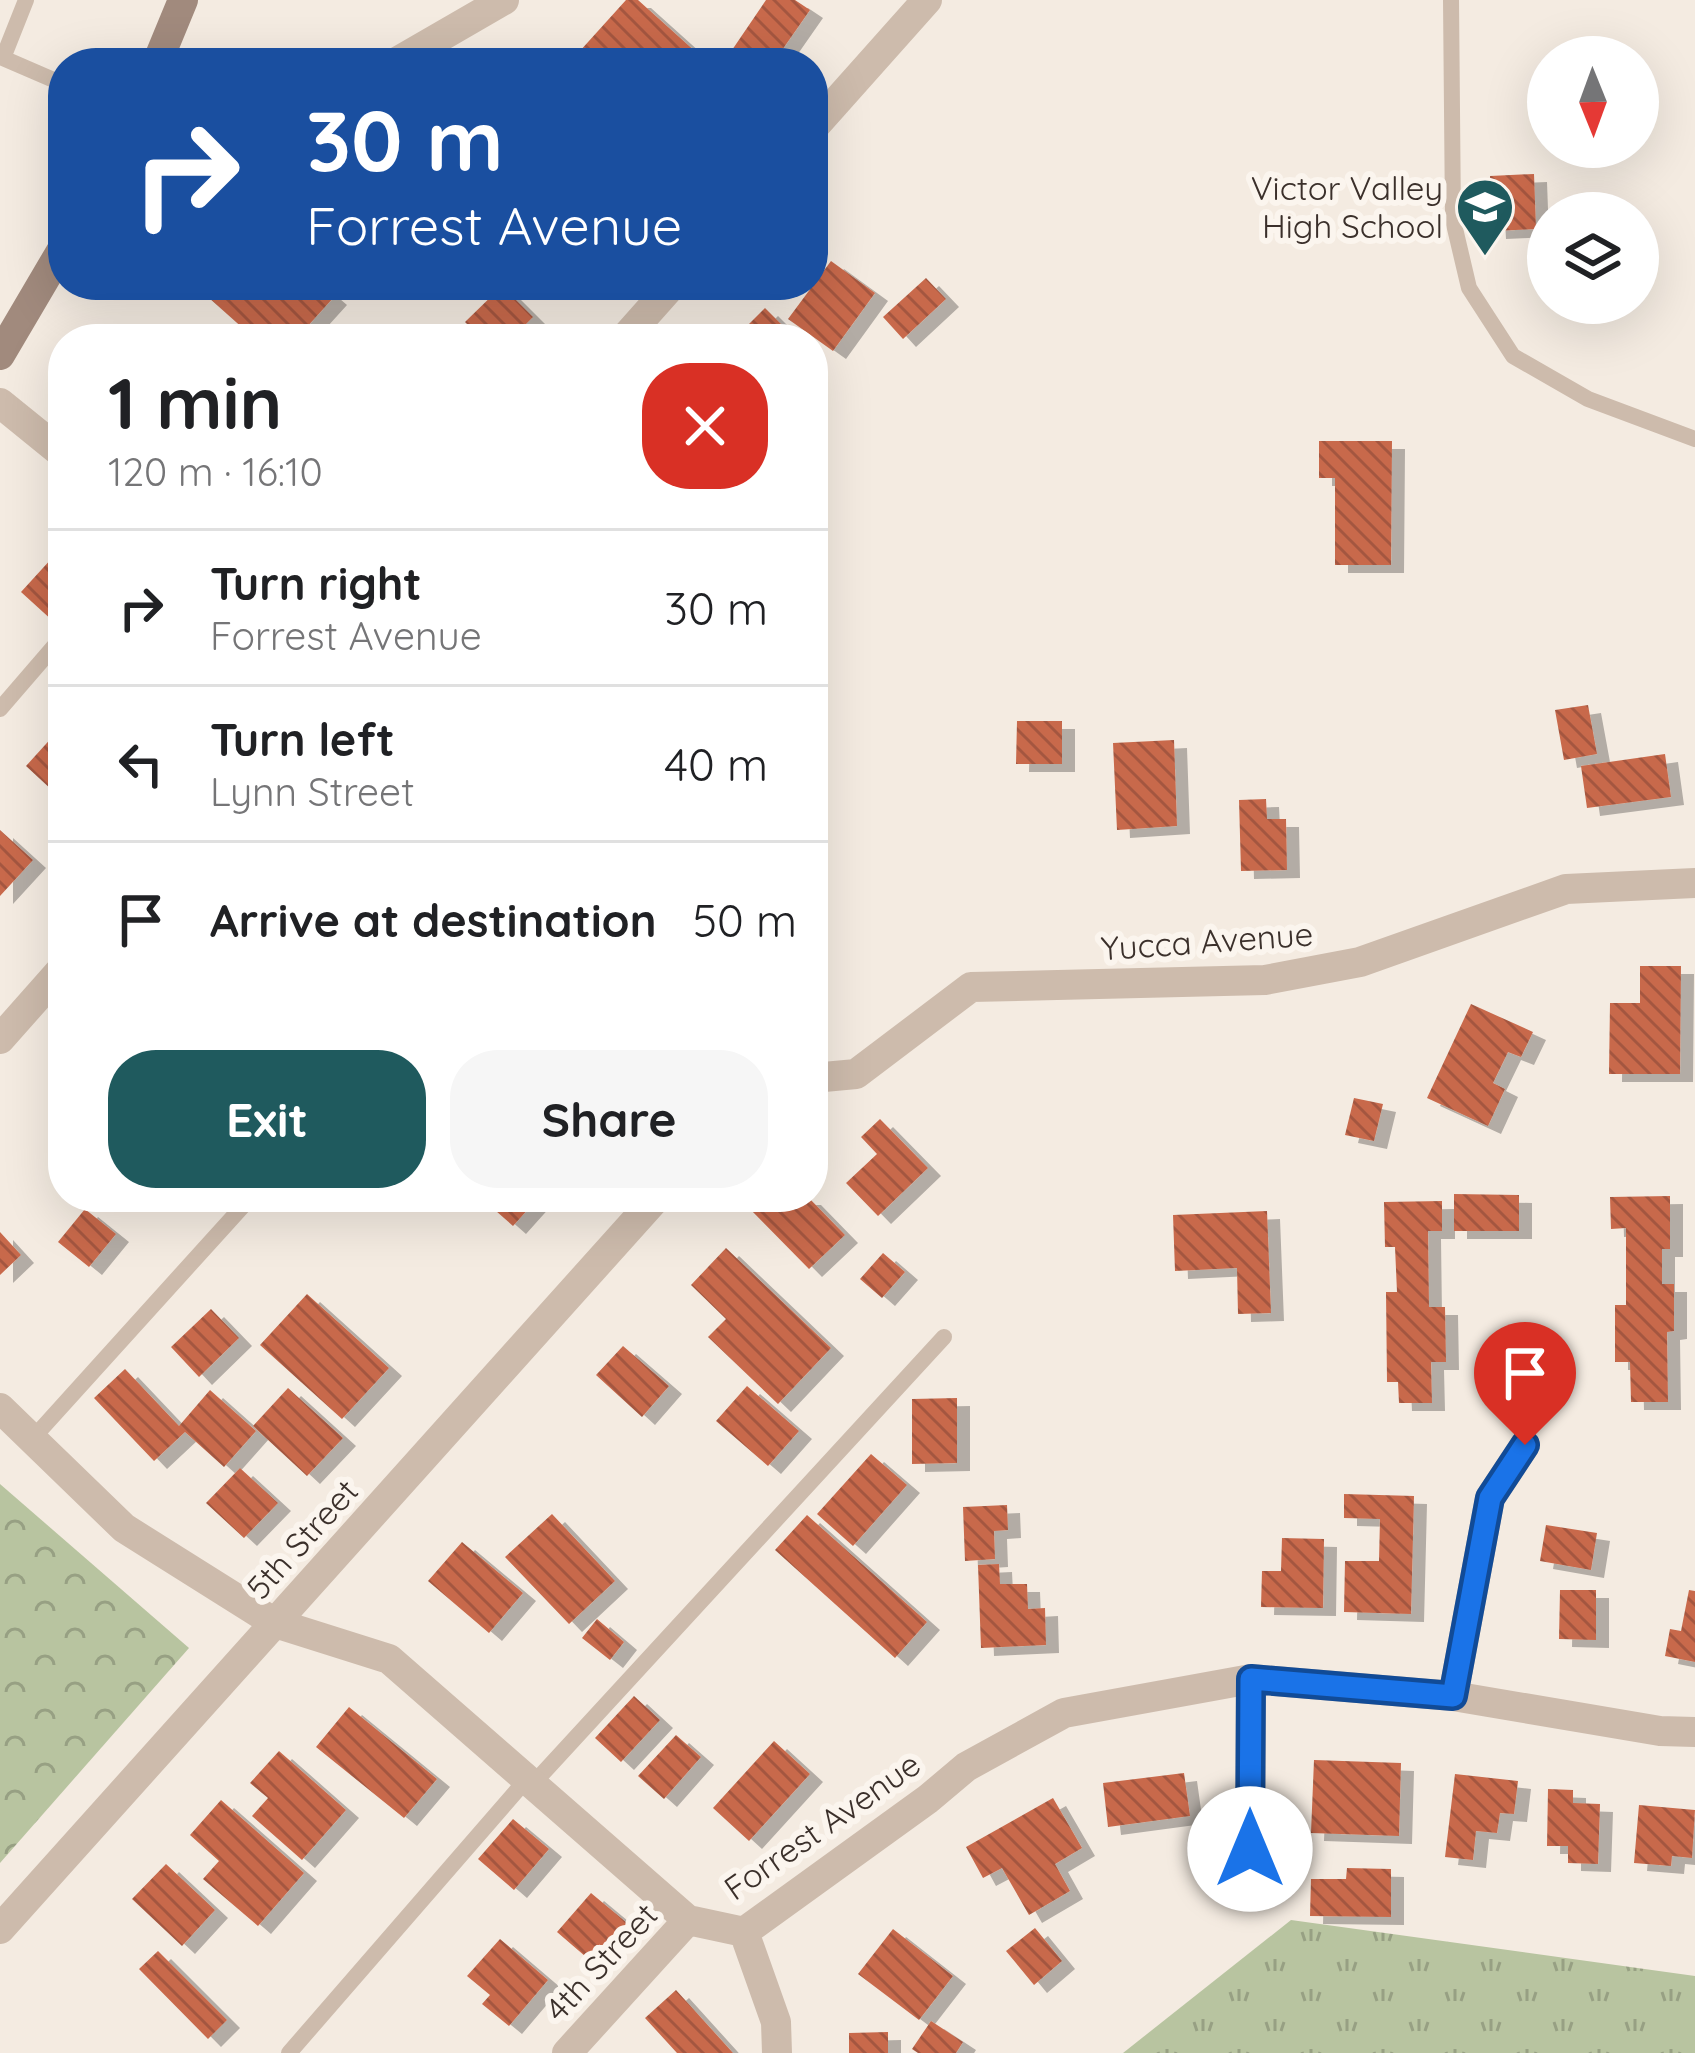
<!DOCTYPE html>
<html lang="en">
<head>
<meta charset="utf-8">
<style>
	body { margin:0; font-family:Quicksand,sans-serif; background:#f6f6f6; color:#202124; height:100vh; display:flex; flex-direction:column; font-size:45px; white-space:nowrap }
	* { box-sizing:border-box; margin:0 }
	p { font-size:39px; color:#757577 }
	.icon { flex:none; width:66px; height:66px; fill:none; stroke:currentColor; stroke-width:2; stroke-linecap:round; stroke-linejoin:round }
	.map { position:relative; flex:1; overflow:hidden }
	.sheet { position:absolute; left:48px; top:324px; width:780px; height:888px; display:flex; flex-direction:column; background:#fff; border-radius:48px; box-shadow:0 12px 48px #0002 }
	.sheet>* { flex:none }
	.banner { position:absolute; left:48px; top:48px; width:780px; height:252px; border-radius:48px; box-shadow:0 12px 48px #0002; background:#1a4fa0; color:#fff; overflow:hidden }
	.needle { width:78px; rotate:179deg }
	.buttons { position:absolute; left:1527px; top:36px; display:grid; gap:24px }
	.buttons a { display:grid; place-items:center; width:132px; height:132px; border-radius:50%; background:#fff; box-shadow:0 12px 48px #0002; font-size:60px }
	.pin { position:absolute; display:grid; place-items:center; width:102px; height:102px; color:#fff; margin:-123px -51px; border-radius:50% 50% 50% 0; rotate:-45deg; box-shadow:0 0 12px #0007 }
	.pin .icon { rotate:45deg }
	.me { position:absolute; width:132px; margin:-66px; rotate:0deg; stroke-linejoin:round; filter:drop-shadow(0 0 9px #0008) }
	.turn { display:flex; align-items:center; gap:42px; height:252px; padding:0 60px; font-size:54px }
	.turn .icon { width:156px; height:156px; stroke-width:2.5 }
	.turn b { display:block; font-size:84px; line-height:102px }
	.round { display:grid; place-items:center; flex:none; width:126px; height:126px; border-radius:48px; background:#f6f6f6 }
	.summary { display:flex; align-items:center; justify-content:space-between; height:204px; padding:0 60px }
	h1 { font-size:72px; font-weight:700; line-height:90px }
	.button { display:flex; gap:24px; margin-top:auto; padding:24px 60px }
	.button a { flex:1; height:138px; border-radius:48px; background:#1f5a5e; color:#fff; font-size:48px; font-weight:700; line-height:138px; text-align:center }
	.button a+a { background:#f6f6f6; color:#202124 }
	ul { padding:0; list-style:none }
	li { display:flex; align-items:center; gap:36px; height:156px; padding:0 60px; border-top:3px solid #e0e0e0 }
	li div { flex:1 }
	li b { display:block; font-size:45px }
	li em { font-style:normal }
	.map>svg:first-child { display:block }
</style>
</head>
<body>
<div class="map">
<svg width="1695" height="2053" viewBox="0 0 1695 2053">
	<defs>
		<pattern id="grass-tufts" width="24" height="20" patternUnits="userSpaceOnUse" patternTransform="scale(3)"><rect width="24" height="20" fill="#b8c4a0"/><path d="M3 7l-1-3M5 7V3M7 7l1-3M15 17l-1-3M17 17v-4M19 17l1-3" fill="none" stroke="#97a083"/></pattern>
		<pattern id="forest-crowns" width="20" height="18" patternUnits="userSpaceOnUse" patternTransform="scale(3)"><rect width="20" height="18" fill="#b8c4a0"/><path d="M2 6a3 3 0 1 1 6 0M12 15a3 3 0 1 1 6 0" fill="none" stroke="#97a083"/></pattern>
		<pattern id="building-back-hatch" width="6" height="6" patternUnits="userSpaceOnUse" patternTransform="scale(3)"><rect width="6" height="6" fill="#c8694b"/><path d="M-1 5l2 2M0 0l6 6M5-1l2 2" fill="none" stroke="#a4573f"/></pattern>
		<filter id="shadow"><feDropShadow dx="13" dy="8" stdDeviation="0" flood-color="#0004"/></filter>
	</defs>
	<rect width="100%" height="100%" fill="#f4ebe1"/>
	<path fill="url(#grass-tufts)" d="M1291,1920L1695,1976V2053H1123Z"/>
	<path fill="url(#forest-crowns)" d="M0,1484L189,1648L0,1863Z"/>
	<path fill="url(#building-back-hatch)" filter="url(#shadow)" d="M626,0H638L708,63H618L613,59L610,63H592L579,52Z
		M766,0H795L810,10L773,63H744L730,53Z
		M1534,174L1536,229L1493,231L1490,176Z
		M831,261L875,293L833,351L788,319Z
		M926,278L946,299L903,339L883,317Z
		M203,285H320L334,297L296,339H255L199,289Z
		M502,286L533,317L511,339H482L465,322Z
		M765,308L796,339H734Z
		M1319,441H1392L1391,565H1335V478H1319Z
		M63,546V613L54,622L21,592Z
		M1588,705L1597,754L1564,760L1555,710Z
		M1017,721H1062V764H1016Z
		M55,734L63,742V787L60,784L53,791L26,766Z
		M1174,740L1177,826L1117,830L1113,743Z
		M1665,754L1671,797L1587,808L1581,766Z
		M1266,799L1267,819H1286L1287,870L1241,871L1239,800Z
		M0,830L33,860L0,896Z
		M1640,966H1681L1680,1074H1609L1610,1003H1640Z
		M1471,1004L1533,1032L1521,1057L1508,1052L1493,1083L1505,1089L1488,1126L1427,1098Z
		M1354,1098L1383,1104L1374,1141L1345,1135Z
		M880,1119L928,1168L878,1216L846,1183L877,1154L861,1137Z
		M1454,1194L1519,1195V1231H1454Z
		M1670,1196V1249H1662V1284H1674V1331L1667,1332L1668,1402H1631L1630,1362H1615V1305H1626V1228L1611,1229L1610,1197Z
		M480,1197H539L513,1226Z
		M763,1197H808L845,1235L809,1269L750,1209Z
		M1442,1201V1231H1428L1429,1307H1445L1446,1362H1431L1432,1403H1399L1398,1382H1387L1386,1292H1397L1395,1247H1385L1384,1202Z
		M85,1209L116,1234L89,1267L58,1242Z
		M1267,1211L1271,1313L1238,1314L1237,1268L1175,1271L1173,1215Z
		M0,1232L21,1255L0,1275Z
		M726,1248L831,1348L778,1404L708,1337L726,1319L691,1285Z
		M883,1253L905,1272L882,1298L860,1279Z
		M307,1294L389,1368L342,1419L260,1345Z
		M211,1309L239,1338L199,1377L171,1347Z
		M623,1346L669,1386L642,1417L596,1375Z
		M125,1369L179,1426L210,1390L256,1431L224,1467L185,1432L154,1461L94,1398Z
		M747,1386L799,1431L768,1466L716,1421Z
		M288,1388L343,1438L307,1476L253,1426Z
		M957,1398V1463L912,1464V1399Z
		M871,1454L907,1485L853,1546L817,1514Z
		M240,1468L278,1503L244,1538L206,1503Z
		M1344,1494L1414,1496L1411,1614L1344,1612L1345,1561H1379L1380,1519L1344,1518Z
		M1007,1505L1008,1530L994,1531L995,1559L965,1561L963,1507Z
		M552,1514L615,1581L569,1624L505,1557Z
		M807,1515L927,1622L895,1658L775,1550Z
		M1546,1525L1597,1533L1591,1570L1540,1561Z
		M1282,1538L1324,1539L1323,1608L1261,1607L1262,1571H1281Z
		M462,1542L523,1593L489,1633L428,1581Z
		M999,1564L1000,1584H1027L1028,1609L1045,1608L1046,1645L981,1648L978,1565Z
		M1560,1590H1596V1640L1559,1639Z
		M1689,1590L1695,1591V1662L1665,1656L1670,1629L1681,1631Z
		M597,1619L624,1642L610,1660L582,1638Z
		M634,1696L660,1720L621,1762L595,1738Z
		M349,1707L437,1779L404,1818L316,1747Z
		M676,1735L701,1757L664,1799L638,1776Z
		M774,1741L810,1774L749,1841L713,1808Z
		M279,1751L346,1810L302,1860L252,1816L268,1798L250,1783Z
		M1314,1760L1401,1763L1399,1836L1311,1833Z
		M1184,1773L1190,1816L1108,1827L1103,1783Z
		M1455,1774L1518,1781L1514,1814L1500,1813L1497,1833L1476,1831L1473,1860L1445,1857Z
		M1548,1789L1573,1790V1803L1600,1804L1598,1864L1568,1863V1846H1547Z
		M1053,1798L1082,1848L1055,1864L1070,1891L1029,1915L1002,1868L983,1878L966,1847Z
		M221,1800L304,1873L258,1926L203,1879L219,1861L190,1835Z
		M1639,1805L1695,1810L1692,1858L1672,1856L1671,1866L1634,1863Z
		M513,1819L549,1849L514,1890L478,1859Z
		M166,1864L215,1910L182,1946L132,1899Z
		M1347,1868L1391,1869V1917L1310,1916L1311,1879H1346Z
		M591,1893L627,1923L593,1963L557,1932Z
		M1035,1928L1062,1961L1034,1985L1006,1951Z
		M893,1929L953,1976L919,2020L858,1974Z
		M500,1939L548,1980L509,2026L482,2004L490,1995L467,1976Z
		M158,1951L227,2020L208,2039L139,1969Z
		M676,1990L733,2053H677L645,2018Z
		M931,2021L963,2042L956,2053H918L912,2049Z
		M888,2032V2053H849V2033Z"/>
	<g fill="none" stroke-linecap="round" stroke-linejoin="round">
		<path stroke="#cdbbac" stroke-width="16" d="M26,0L3,58L63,84
			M1451,0L1453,220L1469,288L1513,356L1588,399L1695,439
			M0,709L63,636
			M34,1437L251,1197
			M532,1785L944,1337
			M289,2053L526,1780"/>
		<path stroke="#cdbbac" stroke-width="30" d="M395,63L504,0
			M0,403L63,454
			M813,1078L856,1074L971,987L1265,980L1360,962L1566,889L1695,883
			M0,1408L124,1528L275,1623L389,1659L688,1920L744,1932L928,1799L966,1767L1064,1713L1251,1679L1453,1696L1660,1731L1695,1732
			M1453,1696L1490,1498L1525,1445
			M1250,1891L1251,1679
			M0,1929L657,1197
			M744,1932L776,2022L777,2053
			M567,2053L688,1920"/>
		<path stroke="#cdbbac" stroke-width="30" d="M813,128L927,0
			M624,339L672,285
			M0,1039L63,968"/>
		<path stroke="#a18a7d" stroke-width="30" d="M157,63L183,0
			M0,355L63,248"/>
	</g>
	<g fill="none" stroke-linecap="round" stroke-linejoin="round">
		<g stroke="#114b97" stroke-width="30">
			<path id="route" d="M1250,1849L1251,1679L1453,1696L1490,1498L1525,1445"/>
		</g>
		<use href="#route" stroke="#1a73e8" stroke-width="21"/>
	</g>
	<defs>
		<g id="school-pin" transform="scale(3)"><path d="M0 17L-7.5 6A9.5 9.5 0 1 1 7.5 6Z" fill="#1f5a5e" stroke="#fbf5ee"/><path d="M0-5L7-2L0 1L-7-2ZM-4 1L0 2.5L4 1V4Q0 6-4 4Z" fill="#fff"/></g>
	</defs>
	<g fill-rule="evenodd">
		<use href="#school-pin" x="1485" y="207"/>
	</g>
	<g text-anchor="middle" stroke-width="12" stroke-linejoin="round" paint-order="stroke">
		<g font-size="33" fill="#3b302b" stroke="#fbf5ee" text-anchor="end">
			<text x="1443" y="200">Victor Valley<tspan x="1443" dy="38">High School</tspan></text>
		</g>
		<g font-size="33" fill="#3b302b" stroke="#fbf5ee">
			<text transform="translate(1207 941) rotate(-4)" y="12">Yucca Avenue</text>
			<text transform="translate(302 1539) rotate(-48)" y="12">5th Street</text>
			<text transform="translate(822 1826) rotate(-35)" y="12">Forrest Avenue</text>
			<text transform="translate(601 1962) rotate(-47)" y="12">4th Street</text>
		</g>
	</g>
</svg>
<div class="buttons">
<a><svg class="needle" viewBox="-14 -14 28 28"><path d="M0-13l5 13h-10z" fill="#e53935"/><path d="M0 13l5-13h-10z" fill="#757577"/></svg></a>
<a><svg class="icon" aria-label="layers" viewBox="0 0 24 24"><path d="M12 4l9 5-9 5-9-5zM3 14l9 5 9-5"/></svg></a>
</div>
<div class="pin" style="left:1525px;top:1445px;background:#d93025"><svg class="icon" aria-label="arrive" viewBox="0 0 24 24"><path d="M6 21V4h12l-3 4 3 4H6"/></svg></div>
<svg class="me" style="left:1250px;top:1849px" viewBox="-20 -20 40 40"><circle r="19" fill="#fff"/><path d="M0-13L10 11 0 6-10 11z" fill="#1a73e8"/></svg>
<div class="banner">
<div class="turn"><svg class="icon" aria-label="right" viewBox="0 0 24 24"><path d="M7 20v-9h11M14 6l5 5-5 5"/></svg><div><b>30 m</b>Forrest Avenue</div></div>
</div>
<section class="sheet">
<div class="summary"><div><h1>1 min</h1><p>120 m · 16:10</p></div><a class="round" style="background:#d93025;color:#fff"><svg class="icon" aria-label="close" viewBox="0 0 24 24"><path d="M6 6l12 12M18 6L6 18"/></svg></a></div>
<ul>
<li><svg class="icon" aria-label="right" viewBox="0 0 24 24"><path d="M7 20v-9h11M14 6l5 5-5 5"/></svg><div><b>Turn right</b><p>Forrest Avenue</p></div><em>30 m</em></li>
<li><svg class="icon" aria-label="left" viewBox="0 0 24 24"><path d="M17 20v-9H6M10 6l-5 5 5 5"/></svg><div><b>Turn left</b><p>Lynn Street</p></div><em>40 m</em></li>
<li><svg class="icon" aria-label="arrive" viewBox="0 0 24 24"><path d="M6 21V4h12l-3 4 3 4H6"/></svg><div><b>Arrive at destination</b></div><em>50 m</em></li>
</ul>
<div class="button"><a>Exit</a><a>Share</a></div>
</section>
</div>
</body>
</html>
